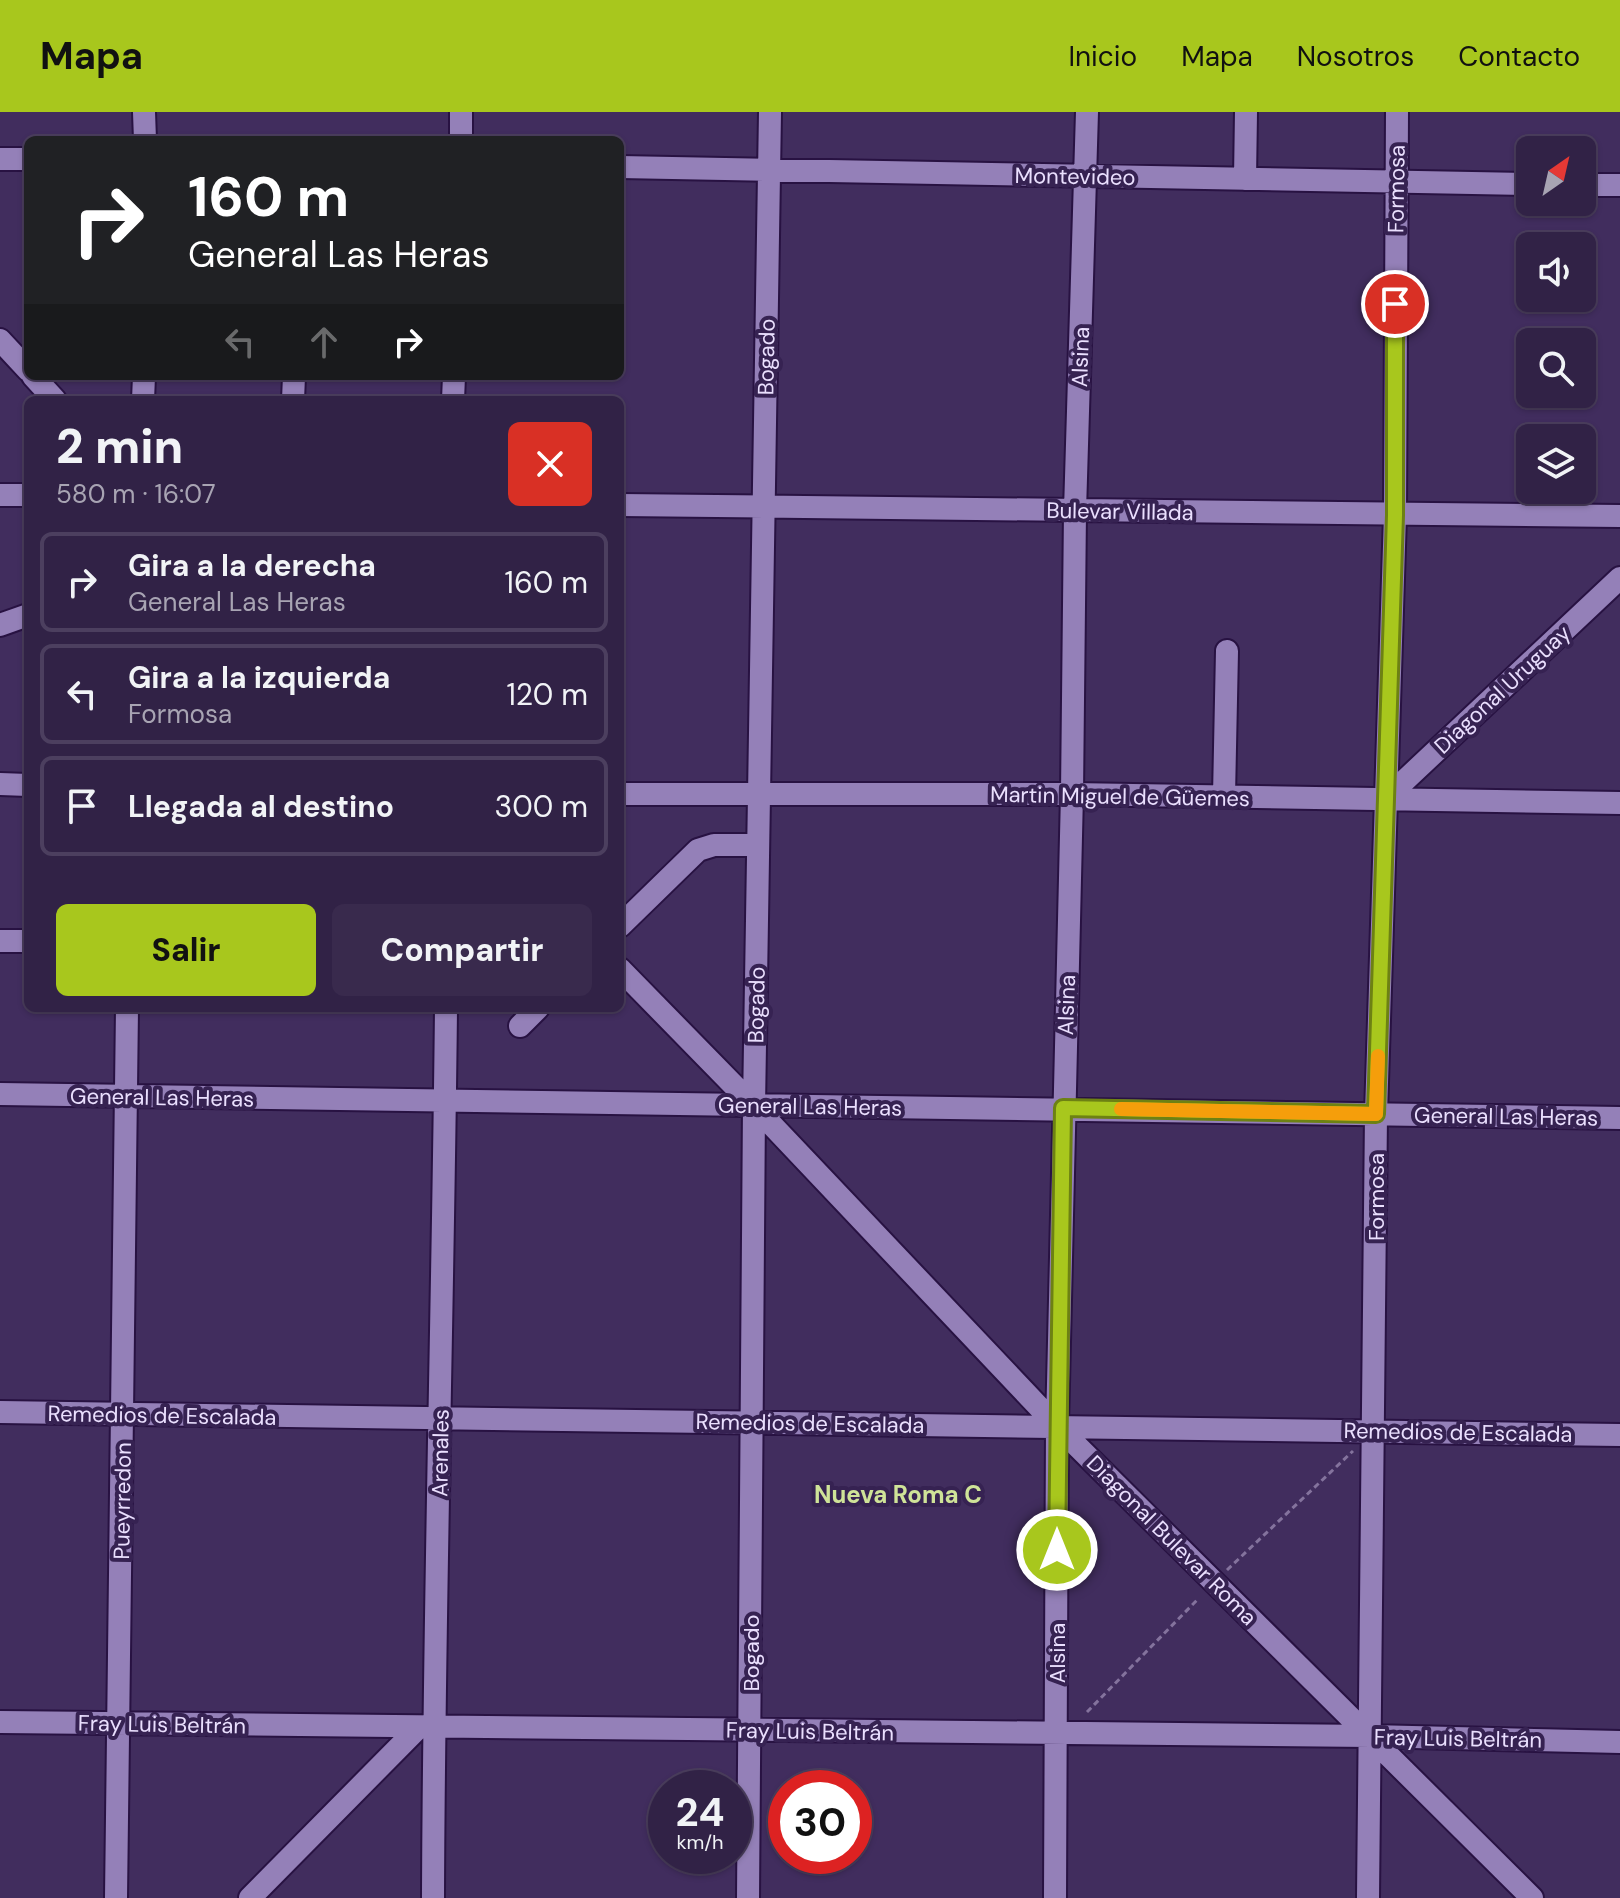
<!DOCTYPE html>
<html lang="es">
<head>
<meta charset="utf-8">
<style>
	body { margin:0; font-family:"DM Sans",sans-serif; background:#392a4d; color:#f1f3f6; height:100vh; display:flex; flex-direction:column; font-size:30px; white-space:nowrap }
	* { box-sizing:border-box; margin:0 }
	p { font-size:26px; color:#a8a4b3 }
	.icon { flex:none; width:44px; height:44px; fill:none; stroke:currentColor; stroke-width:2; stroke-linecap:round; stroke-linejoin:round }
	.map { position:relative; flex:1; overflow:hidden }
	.sheet { position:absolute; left:24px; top:284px; width:600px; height:616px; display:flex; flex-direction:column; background:#312246; border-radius:12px; box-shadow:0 2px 6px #0004,0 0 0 2px #4c3f5f }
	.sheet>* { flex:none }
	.banner { position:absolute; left:24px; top:24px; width:600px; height:244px; border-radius:12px; box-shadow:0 2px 6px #0004,0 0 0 2px #4c3f5f; background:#202124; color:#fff; overflow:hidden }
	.needle { width:52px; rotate:34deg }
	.fabs { position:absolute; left:1516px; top:24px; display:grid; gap:16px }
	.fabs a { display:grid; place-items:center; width:80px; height:80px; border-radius:12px; background:#312246; box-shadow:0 2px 6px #0004,0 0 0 2px #4c3f5f; font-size:40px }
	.speed { position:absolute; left:648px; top:1658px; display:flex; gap:16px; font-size:40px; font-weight:700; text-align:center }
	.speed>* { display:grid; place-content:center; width:104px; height:104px; border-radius:50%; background:#312246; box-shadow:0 2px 6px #0004,0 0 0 2px #4c3f5f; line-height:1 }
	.speed small { font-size:20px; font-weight:400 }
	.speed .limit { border:12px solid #d22; background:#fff; color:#111 }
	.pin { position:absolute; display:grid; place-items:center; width:68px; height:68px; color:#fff; margin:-34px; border:4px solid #fff; border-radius:50%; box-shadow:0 2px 8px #0007 }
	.me { position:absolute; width:88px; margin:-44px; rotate:0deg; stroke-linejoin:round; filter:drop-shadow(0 0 6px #0008) }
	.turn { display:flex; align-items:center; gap:28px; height:168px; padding:0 32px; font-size:36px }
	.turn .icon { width:104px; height:104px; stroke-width:2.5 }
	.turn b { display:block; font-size:56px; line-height:68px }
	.lanes { display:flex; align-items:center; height:76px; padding:0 32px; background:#0003; justify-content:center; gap:40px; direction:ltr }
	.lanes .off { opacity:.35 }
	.round { display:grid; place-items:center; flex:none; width:84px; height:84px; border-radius:12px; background:#392a4d }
	.summary { display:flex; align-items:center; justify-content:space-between; height:136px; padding:0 32px }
	h1 { font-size:48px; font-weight:800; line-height:60px }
	.button { display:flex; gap:16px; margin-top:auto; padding:16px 32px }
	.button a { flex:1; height:92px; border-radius:12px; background:#a8c71d; color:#111; font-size:32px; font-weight:800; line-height:92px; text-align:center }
	.button a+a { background:#392a4d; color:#f1f3f6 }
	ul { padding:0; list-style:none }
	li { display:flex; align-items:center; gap:24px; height:100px; margin:0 16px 12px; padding:0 16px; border:4px solid #4c3f5f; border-radius:12px }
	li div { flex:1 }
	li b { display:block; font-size:30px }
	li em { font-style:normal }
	header { display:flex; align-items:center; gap:48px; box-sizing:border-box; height:112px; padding:0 40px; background:#a8c71d; color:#111 }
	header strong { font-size:38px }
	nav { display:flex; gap:44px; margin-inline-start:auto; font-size:28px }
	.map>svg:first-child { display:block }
</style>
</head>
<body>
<header>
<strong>Mapa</strong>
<nav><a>Inicio</a><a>Mapa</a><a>Nosotros</a><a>Contacto</a></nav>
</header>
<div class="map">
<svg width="1620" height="1786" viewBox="0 0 1620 1786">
	<rect width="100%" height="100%" fill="#412d5e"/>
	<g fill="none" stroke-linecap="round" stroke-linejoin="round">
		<g stroke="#281242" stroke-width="26">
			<path id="minor" d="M144,0L145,28
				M461,0V28
				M0,47H28
				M620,55L1530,72
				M1245,67L1246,0
				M1582,73H1620
				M0,228L28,258
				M33,264L55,288
				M143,288L144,264
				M293,288L294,264
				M453,288L454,264
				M0,383H28
				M620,393L1620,404
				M0,513L28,503
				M0,672L28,673
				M620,682H1072L1620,691
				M1224,684L1227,539
				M1384,688L1620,466
				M620,814L698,738L714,733H758
				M0,829H28
				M620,857L754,994L1057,1314L1532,1786
				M520,914L538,896
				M0,982L1620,1006
				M0,1300L1620,1323
				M0,1610L1371,1624L1620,1630
				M116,1786L127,896
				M250,1786L419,1615
				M433,1786C434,1489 443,1193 446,896
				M748,1786L754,994L770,0
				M1055,1786L1057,1314L1072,682L1075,399L1087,0
				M1368,1786L1376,1002L1395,403L1397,0"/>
		</g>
		<path stroke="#84739d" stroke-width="3" stroke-dasharray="6 4" stroke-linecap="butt" d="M1227,1458L1353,1339
			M1087,1600L1199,1486"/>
		<use href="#minor" stroke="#9480b8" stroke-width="22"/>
	</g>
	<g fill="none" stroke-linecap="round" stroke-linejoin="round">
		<g stroke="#6d8113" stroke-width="20">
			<path id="route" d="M1057,1438L1063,996L1376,1002L1395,403V192"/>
		</g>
		<use href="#route" stroke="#a8c71d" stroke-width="14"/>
		<path stroke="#f59e0b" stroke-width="14" d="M1121,997L1376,1002L1378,944"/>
	</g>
	<g text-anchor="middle" stroke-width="8" stroke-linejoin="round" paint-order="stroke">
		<g font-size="22" fill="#eadffe" stroke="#362252">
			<text transform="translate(1075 64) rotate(1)" y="8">Montevideo</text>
			<text transform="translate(1396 77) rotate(-89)" y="8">Formosa</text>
			<text transform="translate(766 245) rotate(-89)" y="8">Bogado</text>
			<text transform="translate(1080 245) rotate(-88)" y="8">Alsina</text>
			<text transform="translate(1120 399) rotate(1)" y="8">Bulevar Villada</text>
			<text transform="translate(1502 577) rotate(-43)" y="8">Diagonal Uruguay</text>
			<text transform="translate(1120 684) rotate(1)" y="8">Martin Miguel de Güemes</text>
			<text transform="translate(756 893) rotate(-89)" y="8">Bogado</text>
			<text transform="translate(1066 893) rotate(-88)" y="8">Alsina</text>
			<text transform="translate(162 985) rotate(1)" y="8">General Las Heras</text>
			<text transform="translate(810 994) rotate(1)" y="8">General Las Heras</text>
			<text transform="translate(1506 1004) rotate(1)" y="8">General Las Heras</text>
			<text transform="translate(1376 1085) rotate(-90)" y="8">Formosa</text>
			<text transform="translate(162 1303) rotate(1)" y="8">Remedios de Escalada</text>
			<text transform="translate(810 1311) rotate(1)" y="8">Remedios de Escalada</text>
			<text transform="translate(1458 1320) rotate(1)" y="8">Remedios de Escalada</text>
			<text transform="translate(440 1341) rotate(-89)" y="8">Arenales</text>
			<text transform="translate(122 1389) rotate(-89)" y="8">Pueyrredon</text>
			<text transform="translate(1172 1428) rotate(45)" y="8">Diagonal Bulevar Roma</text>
			<text transform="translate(751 1541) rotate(-90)" y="8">Bogado</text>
			<text transform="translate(1057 1541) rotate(-90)" y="8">Alsina</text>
			<text transform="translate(162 1612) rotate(1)" y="8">Fray Luis Beltrán</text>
			<text transform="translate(810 1619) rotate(1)" y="8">Fray Luis Beltrán</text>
			<text transform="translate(1458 1626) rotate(1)" y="8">Fray Luis Beltrán</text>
		</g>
		<g font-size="24" font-weight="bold" fill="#cfe398" stroke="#362252">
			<text x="898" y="1391">Nueva Roma C</text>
		</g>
	</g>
</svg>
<div class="fabs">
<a><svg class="needle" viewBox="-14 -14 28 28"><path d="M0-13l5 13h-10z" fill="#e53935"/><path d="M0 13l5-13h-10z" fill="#a8a4b3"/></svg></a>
<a><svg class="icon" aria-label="sound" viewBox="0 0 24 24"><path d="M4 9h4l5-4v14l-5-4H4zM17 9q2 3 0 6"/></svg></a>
<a><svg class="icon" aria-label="search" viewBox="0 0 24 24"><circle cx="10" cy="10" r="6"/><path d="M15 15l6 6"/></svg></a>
<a><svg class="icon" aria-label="layers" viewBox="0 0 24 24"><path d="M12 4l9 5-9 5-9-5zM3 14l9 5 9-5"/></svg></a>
</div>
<div class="speed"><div>24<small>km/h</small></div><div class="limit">30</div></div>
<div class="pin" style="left:1395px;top:192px;background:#d93025"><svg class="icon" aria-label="arrive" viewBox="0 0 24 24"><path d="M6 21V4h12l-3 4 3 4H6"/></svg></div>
<svg class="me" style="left:1057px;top:1438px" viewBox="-20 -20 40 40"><circle r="17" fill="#a8c71d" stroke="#fff" stroke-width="3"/><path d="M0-11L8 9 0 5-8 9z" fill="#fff"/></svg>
<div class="banner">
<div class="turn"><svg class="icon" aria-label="right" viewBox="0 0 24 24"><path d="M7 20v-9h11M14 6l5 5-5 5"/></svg><div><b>160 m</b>General Las Heras</div></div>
<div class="lanes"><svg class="icon off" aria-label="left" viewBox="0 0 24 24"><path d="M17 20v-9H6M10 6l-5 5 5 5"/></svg><svg class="icon off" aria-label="ahead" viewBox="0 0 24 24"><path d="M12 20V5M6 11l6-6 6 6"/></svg><svg class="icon" aria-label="right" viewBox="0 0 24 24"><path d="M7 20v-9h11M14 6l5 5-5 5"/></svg></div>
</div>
<section class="sheet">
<div class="summary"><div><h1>2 min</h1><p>580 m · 16:07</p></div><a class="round" style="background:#d93025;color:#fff"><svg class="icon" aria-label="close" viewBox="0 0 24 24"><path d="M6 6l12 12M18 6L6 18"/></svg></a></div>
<ul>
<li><svg class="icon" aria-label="right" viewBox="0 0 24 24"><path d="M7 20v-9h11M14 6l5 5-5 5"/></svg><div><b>Gira a la derecha</b><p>General Las Heras</p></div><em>160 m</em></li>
<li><svg class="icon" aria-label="left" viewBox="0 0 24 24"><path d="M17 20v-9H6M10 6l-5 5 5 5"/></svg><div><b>Gira a la izquierda</b><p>Formosa</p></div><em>120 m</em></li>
<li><svg class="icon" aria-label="arrive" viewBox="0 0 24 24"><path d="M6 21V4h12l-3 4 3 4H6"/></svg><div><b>Llegada al destino</b></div><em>300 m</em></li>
</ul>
<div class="button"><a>Salir</a><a>Compartir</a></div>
</section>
</div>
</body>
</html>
